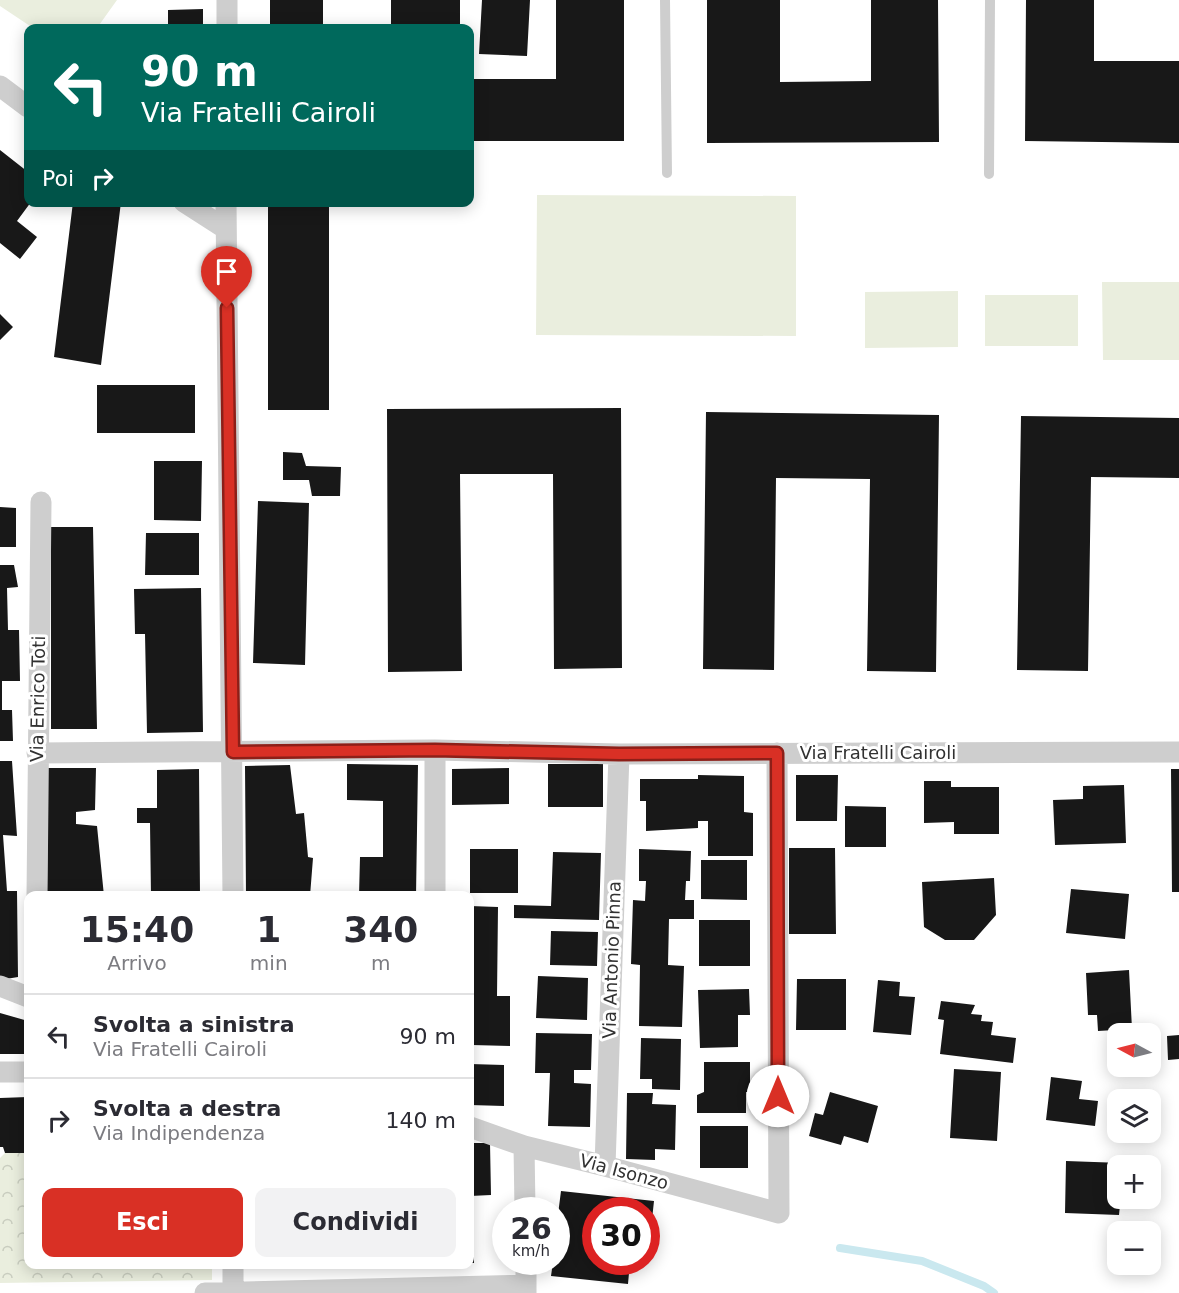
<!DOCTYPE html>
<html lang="it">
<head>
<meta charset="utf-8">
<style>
	body { margin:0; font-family:"DejaVu Sans",sans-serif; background:#f2f2f3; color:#2b2b33; height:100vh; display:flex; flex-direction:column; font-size:22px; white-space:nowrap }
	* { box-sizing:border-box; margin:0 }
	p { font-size:20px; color:#7c7c81 }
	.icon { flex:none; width:33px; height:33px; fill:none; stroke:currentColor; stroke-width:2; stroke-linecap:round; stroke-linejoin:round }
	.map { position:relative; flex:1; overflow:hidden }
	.side { position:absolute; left:24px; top:891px; width:450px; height:378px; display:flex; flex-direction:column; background:#fff; border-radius:12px; box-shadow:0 3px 15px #0003 }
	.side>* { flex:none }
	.banner { position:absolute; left:24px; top:24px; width:450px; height:183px; border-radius:12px; box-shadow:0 3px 15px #0003; background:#00695c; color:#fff; overflow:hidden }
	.needle { width:39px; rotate:277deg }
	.buttons { position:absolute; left:1107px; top:1023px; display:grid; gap:12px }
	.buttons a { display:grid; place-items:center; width:54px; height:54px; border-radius:12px; background:#fff; box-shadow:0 3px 15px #0003; font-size:30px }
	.speed { position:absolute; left:492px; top:1197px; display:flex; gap:12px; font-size:30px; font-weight:700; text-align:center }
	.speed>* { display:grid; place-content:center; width:78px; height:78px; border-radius:50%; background:#fff; box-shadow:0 3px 15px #0003; line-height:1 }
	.speed small { font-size:15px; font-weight:400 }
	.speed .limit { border:9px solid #d22; background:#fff; color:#111 }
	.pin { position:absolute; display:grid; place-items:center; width:51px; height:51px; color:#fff; margin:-62px -26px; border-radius:50% 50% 50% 0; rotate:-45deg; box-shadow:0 0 6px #0007 }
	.pin .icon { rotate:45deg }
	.me { position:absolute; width:66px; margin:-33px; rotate:0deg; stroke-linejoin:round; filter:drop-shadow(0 0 4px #0008) }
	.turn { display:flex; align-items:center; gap:21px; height:126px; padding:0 18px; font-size:27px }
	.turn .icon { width:78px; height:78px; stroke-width:2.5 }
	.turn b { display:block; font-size:42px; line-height:51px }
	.then { display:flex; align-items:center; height:57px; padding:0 18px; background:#0003; gap:12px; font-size:22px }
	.eta { display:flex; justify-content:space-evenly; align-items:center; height:102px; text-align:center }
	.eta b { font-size:36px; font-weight:800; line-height:42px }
	.cta { display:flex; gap:12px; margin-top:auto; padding:12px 18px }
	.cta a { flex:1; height:69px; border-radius:12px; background:#d93025; color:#fff; font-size:24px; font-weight:800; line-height:69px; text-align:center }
	.cta a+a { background:#f2f2f3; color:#2b2b33 }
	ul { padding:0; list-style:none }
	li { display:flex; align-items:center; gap:18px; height:84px; padding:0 18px; border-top:2px solid #e1e1e2 }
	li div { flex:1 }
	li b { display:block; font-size:22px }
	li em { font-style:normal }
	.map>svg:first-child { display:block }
</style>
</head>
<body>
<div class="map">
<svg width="1179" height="1293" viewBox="0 0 1179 1293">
	<defs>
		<pattern id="forest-crowns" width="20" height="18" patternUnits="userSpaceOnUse" patternTransform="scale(1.5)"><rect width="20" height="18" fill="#eaeede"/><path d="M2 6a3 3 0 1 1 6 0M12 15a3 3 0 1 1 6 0" fill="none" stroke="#c9cdbf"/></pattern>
	</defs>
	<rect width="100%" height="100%" fill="#fff"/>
	<path fill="url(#forest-crowns)" d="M5,1153H28V1264L212,1265V1280L0,1283V1158Z"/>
	<path fill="#eaeede" d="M0,0H117L97,28H33L0,6Z
		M537,195L796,196V336L536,335Z
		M1102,282H1179V360H1103Z
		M958,291V347L865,348V292Z
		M985,295H1078V346H985Z"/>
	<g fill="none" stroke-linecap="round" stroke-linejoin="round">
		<path stroke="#cae8ef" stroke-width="8" d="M840,1248L922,1261L984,1286L994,1293"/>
	</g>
	<path fill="#181818" d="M270,0H323V28H270Z
		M391,0H460V28H391Z
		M482,0H530L527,56L479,54Z
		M556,0H624V141H470V79H556Z
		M707,0H780V82L871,81V0H938L939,142L707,143Z
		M1026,0H1094V61H1179V143L1025,141Z
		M203,9V28H168V10Z
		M0,150L28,172V202H31L17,221L37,237L20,259L0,243Z
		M73,202H121L101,365L54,357Z
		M268,202H329V410H268Z
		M0,314L13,327L0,340Z
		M97,385H195V433H97Z
		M621,408L622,668L554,669L553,474H460L462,671L388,672L387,409Z
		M706,412L939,415L936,672L867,671L870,479L776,478L774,670L703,669Z
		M1021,416L1179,418V478L1091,477L1088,671L1017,670Z
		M283,452L302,453L306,466L341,467L340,496H312L309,480H283Z
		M154,461H202L201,521L154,520Z
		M258,501L309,503L305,665L253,663Z
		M0,507L16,508V547H0Z
		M51,527H93L97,729H51Z
		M146,533H199V575H145Z
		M0,565H14L18,587L7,588L8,630H19L20,681H2V710H12L13,741H0Z
		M201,588L203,732L147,733L145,634H135L134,589Z
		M0,761H12L17,836L3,835L7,891H17L18,977L6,979L0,977Z
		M347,764L418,765L416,896H359L360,857H383V801L347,800Z
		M548,764H603V807H548Z
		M290,765L296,814L304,813L308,857L313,858L310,896H246L245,766Z
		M48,768H96L95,810L76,812V824L97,826L104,896H47Z
		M509,768V804L452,805V769Z
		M199,769L200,896H151L150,823H137V808H157V770Z
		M1171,769H1179V892H1172Z
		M698,775L744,776V812L753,813V856H708V821H698V828L646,831V801H640V779H698Z
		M796,775H838L837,821H796Z
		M924,781H951V787H999V834H954V822L924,823Z
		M1124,785L1126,843L1055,845L1053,800L1083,799V786Z
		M845,806L886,807V847H845Z
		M789,848H835L836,934H789Z
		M470,849H518V893H470Z
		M639,849L691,851L690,881H686L685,900H694V919H669L668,965L684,966L682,1027L639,1026L640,965L631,964L633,900L645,901L646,881H639Z
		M553,852L601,853L599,920L514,918V905L551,906Z
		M701,860H747V900L701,899Z
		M994,878L996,915L974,940H945L924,927L922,882Z
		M1071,889L1129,894L1125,939L1066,933Z
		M470,906L498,907L497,996H510V1046L472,1045L473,997H470Z
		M699,920H750V966H699Z
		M551,931L598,932L597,966L550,965Z
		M1129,970L1132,1029L1098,1031L1097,1015H1088L1086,973Z
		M538,976L588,978L587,1020L536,1018Z
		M797,979H846V1030H796Z
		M878,980L900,982L899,996L915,997L911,1035L873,1032Z
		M749,989L750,1015H738V1047L700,1048L698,990Z
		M941,1001L975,1005L971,1014L982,1015L981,1021L993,1022L991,1035L1016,1038L1013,1063L940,1054L944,1020L938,1019Z
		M0,1013L28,1021V1054H0Z
		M536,1033L592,1034L591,1070H574V1083L591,1084L590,1127L548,1126L550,1073H535Z
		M1179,1035V1059L1168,1060L1167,1036Z
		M641,1038L681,1039L680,1090L652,1089V1079H640Z
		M704,1062H750V1092H746V1113H697V1095L704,1092Z
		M470,1064L504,1065V1106L470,1105Z
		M954,1069L1001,1072L997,1141L950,1138Z
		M1051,1077L1082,1081L1079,1099L1098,1101L1095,1126L1046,1120Z
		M830,1092L878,1106L868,1143L844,1136L841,1145L809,1136L815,1113L823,1115Z
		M627,1093H653L652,1104L676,1105L675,1150L655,1149V1160L626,1159Z
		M28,1097V1153H5L3,1147H0V1098Z
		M700,1126H748V1168H700Z
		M470,1143H490L491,1195L470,1196Z
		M1066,1161L1122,1163V1166H1118V1198H1135V1206L1120,1205L1119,1215L1065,1213Z
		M561,1191L654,1201L648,1256L646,1210H596V1262H630L628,1284L551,1276L553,1262H556V1230Z
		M470,1220H474V1263H470Z
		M254,1264H342V1268H254Z"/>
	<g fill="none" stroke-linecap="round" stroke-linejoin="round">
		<path stroke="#cecece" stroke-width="10" d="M665,0L667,173
			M989,174L990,0"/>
		<path stroke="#cecece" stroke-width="21" d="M227,28V0
			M0,86L28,107
			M184,202L226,229
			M226,202L233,896
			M37,753L435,750L619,754L1179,752
			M37,896L41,502
			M435,896V750
			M0,986L28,997
			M0,1072H28
			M470,1127L524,1146L605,1166L779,1213L777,753
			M524,1146L525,1210
			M605,1166L619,754
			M526,1262V1293
			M205,1293L526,1285
			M233,1293V1264"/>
	</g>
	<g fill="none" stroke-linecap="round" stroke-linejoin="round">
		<g stroke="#8d1f18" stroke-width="15">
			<path id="route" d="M227,308L233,752L435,750L619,754L777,753L778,1096"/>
		</g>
		<use href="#route" stroke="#d93025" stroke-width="10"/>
	</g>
	<g text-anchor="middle" stroke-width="6" stroke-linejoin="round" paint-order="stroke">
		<g font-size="18" fill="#313131" stroke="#fff">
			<text transform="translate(38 699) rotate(-89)" y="6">Via Enrico Toti</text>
			<text x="878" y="759">Via Fratelli Cairoli</text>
			<text transform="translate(612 960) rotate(-88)" y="6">Via Antonio Pinna</text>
			<text transform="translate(624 1172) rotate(15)" y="6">Via Isonzo</text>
		</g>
	</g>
</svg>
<div class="buttons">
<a><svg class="needle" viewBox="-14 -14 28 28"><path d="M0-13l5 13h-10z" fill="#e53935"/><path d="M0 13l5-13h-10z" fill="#7c7c81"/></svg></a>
<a><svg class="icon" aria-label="layers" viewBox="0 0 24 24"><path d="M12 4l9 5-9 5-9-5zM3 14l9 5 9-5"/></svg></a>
<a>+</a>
<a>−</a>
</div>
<div class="speed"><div>26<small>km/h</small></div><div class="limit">30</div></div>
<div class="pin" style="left:227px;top:308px;background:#d93025"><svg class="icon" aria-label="arrive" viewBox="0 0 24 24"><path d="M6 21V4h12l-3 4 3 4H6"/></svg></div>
<svg class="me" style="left:778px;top:1096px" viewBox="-20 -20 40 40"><circle r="19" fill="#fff"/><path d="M0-13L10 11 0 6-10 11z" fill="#d93025"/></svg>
<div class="banner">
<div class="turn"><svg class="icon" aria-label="left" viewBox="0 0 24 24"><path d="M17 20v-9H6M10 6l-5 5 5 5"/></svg><div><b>90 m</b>Via Fratelli Cairoli</div></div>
<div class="then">Poi<svg class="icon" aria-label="right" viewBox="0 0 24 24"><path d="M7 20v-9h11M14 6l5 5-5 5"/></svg></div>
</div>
<section class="side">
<div class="eta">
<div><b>15:40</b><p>Arrivo</p></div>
<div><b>1</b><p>min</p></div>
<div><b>340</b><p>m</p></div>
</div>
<ul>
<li><svg class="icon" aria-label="left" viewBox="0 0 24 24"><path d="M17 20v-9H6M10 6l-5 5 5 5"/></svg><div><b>Svolta a sinistra</b><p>Via Fratelli Cairoli</p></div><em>90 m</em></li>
<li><svg class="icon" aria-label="right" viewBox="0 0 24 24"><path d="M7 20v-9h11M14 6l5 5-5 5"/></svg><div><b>Svolta a destra</b><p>Via Indipendenza</p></div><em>140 m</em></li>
</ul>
<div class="cta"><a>Esci</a><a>Condividi</a></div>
</section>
</div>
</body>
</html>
